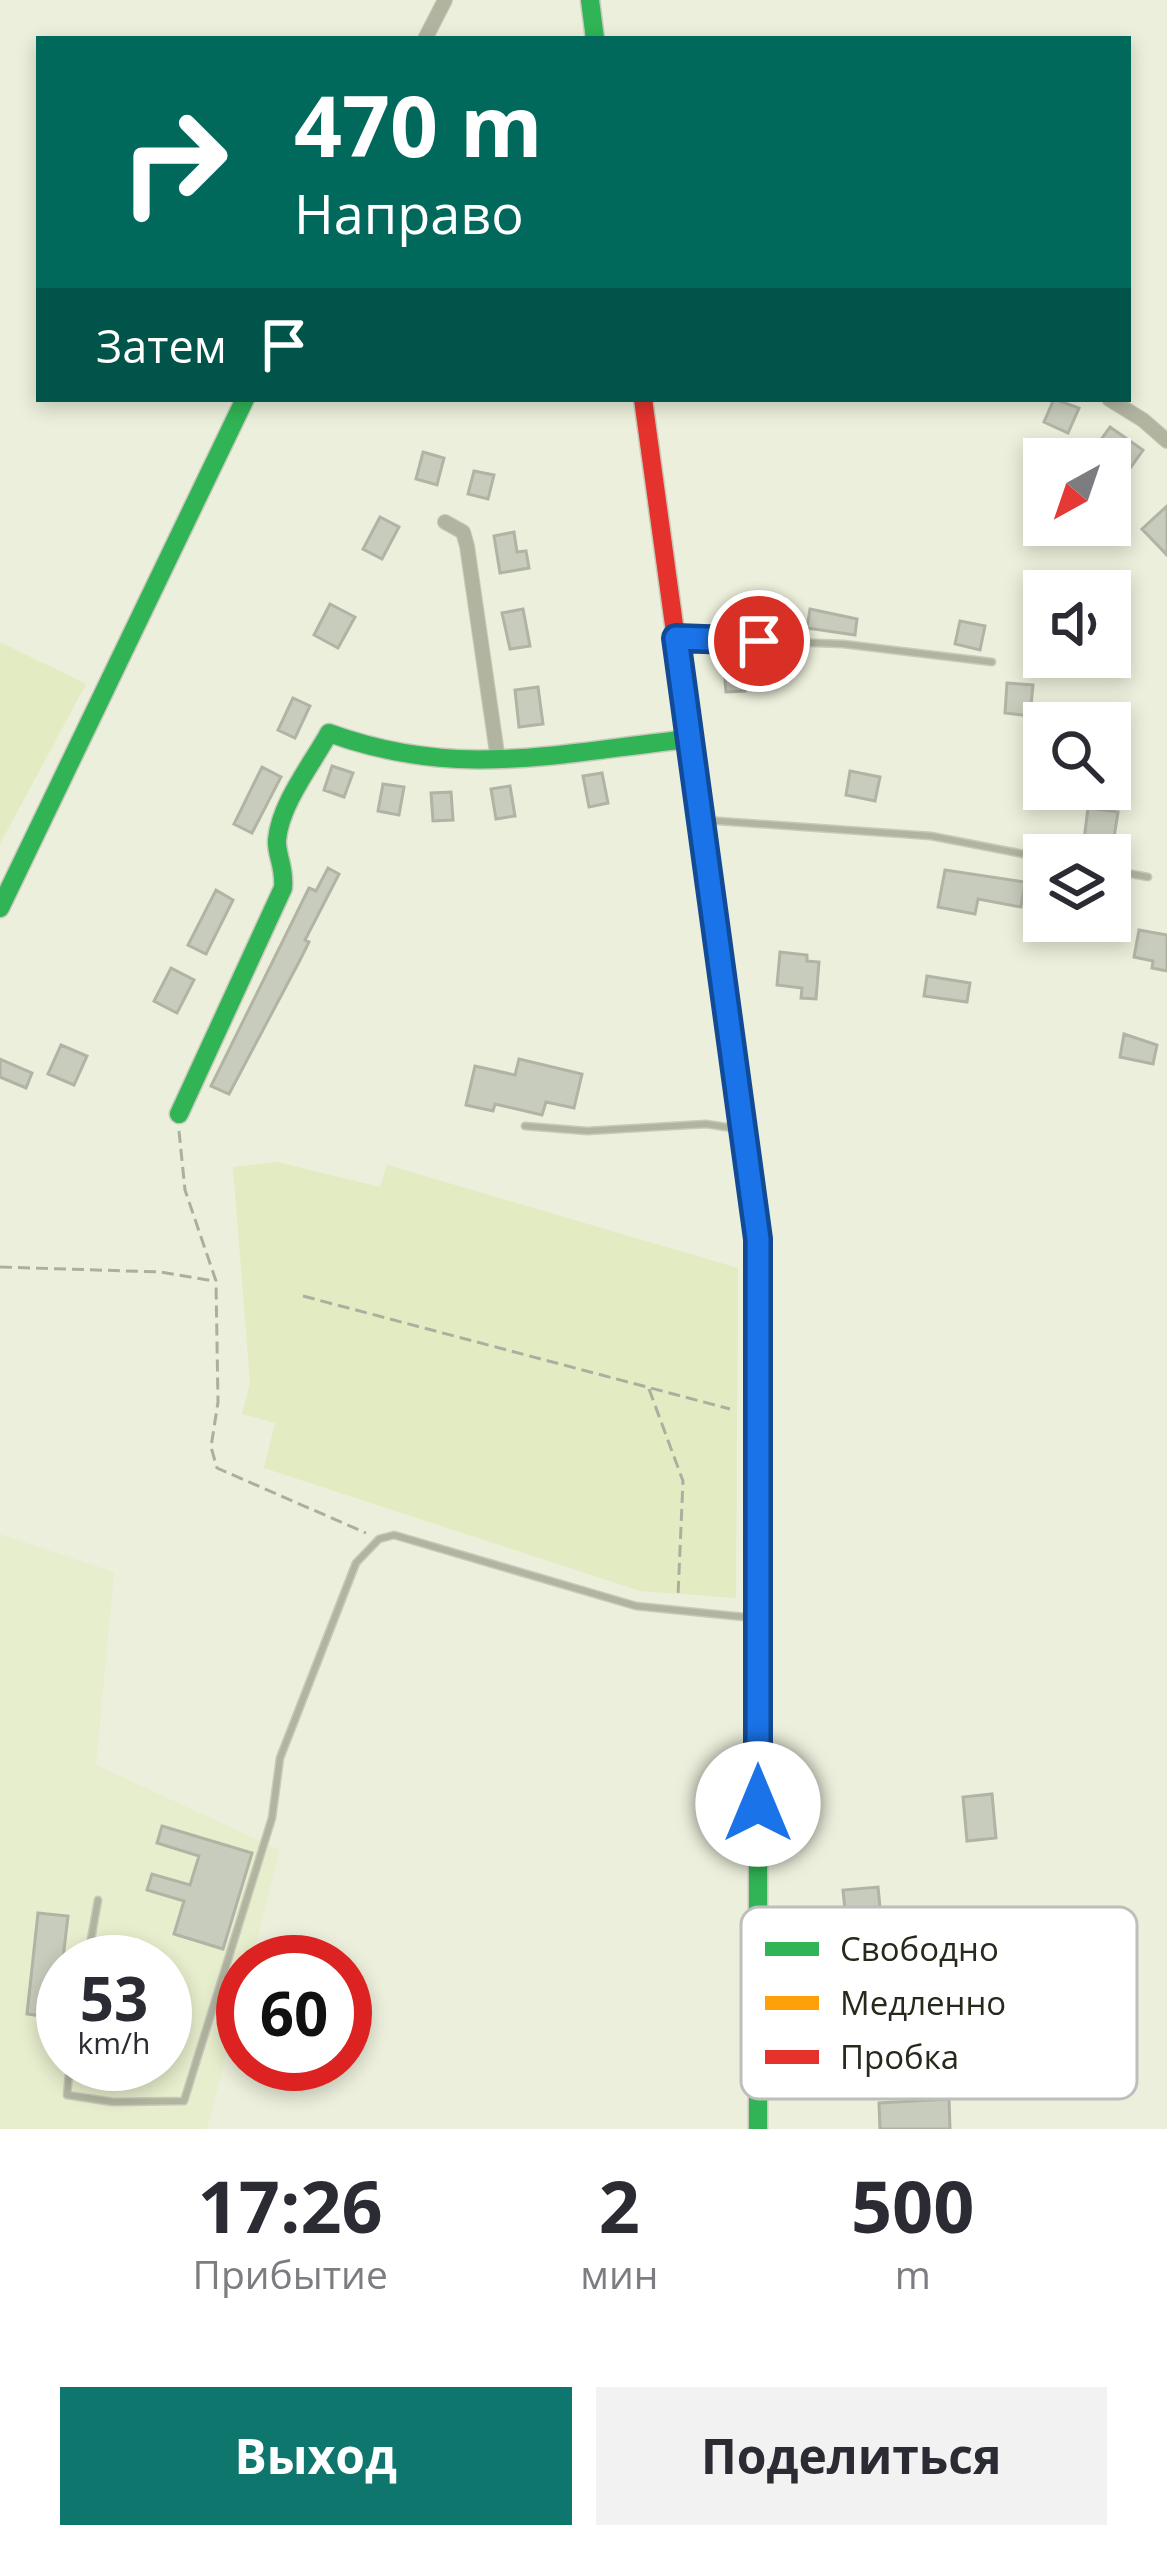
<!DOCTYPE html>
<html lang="ru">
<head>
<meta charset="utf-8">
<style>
	body { margin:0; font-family:"Open Sans",sans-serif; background:#f2f2f3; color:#2b2b33; height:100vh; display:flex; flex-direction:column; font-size:45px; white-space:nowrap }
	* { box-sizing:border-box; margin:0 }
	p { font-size:39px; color:#7c7c81 }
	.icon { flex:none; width:66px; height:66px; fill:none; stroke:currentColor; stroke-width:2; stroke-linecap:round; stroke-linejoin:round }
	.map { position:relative; height:2129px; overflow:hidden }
	.panel { display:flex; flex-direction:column; background:#fff; flex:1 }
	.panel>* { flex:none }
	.guide { position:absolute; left:36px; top:36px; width:1095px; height:366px; border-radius:0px; box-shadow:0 6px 18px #0003; background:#00695c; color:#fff; overflow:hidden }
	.needle { width:78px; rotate:220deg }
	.buttons { position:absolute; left:1023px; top:438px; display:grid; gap:24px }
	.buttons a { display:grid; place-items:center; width:108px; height:108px; border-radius:0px; background:#fff; box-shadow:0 6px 18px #0003; font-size:60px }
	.speed { position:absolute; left:36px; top:1935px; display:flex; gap:24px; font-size:60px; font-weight:700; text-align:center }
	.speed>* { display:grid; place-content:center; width:156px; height:156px; border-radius:50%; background:#fff; box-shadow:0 6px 18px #0003; line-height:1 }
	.speed small { font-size:30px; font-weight:400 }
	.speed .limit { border:18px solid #d22; background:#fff; color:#111 }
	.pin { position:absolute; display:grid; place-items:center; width:102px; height:102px; color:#fff; margin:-51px; border:6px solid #fff; border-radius:50%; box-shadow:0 3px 12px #0007 }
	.me { position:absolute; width:132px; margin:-66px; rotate:0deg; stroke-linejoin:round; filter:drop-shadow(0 0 9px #0008) }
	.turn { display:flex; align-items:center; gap:42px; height:252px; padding:0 60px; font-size:54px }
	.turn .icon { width:156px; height:156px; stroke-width:2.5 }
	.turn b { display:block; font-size:84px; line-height:102px }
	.then { display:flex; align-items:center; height:114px; padding:0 60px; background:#0003; gap:24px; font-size:45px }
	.eta { display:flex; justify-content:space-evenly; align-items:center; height:204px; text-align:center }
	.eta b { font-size:72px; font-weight:700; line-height:84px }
	.action { display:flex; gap:24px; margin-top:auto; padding:24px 60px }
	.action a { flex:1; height:138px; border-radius:0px; background:#0f766e; color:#fff; font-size:48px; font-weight:700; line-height:138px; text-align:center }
	.action a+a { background:#f2f2f3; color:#2b2b33 }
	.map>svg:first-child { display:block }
</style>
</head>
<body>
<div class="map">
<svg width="1167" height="2129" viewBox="0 0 1167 2129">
	<rect width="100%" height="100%" fill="#ebefdb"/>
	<path fill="#e7eecd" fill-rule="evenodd" d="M0,1534L114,1572L96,1765L280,1850L251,1962H243V1991L207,2129H0ZM63,1962H165V2064H63Z"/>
	<path fill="#e3ebc3" d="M0,642L86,684L0,844Z
		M277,1162L380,1187L387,1165L738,1268L736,1598L640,1591L264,1468L275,1423L242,1414L250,1383L233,1167Z"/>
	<path fill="#c8ccbc" stroke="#b1b4a5" stroke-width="3" d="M1054,399L1079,408L1068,433L1044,422Z
		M1110,427L1143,450L1131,467L1098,444Z
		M423,452L444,458L437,485L416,479Z
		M474,471L494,475L488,499L468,494Z
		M1167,506V555L1142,529Z
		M380,517L399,527L382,559L363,549Z
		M514,532L517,552L526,551L529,568L500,573L494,536Z
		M330,604L355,617L338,648L314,635Z
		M523,609L530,646L510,649L502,613Z
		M810,609L857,619L855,635L807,628Z
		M960,621L985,626L980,650L955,644Z
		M744,668L745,691L726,692L724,669Z
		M1007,683L1033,685L1030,716L1005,713Z
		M538,687L543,724L519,727L515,690Z
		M293,698L310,706L295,738L278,730Z
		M332,766L353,773L344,797L324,790Z
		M262,767L281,777L252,833L234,824Z
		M850,771L880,777L875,801L846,795Z
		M602,773L608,803L589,807L583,776Z
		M383,784L404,787L399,815L378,811Z
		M510,786L515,816L496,819L491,789Z
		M451,792L453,820L433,821L431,793Z
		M1088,808L1118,812L1113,844L1084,840Z
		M328,868L339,874L305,940L309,942L299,962L229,1094L211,1086L309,888L316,891Z
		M945,870L1025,882L1021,907L978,899L975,914L938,907Z
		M216,890L233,900L206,954L188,945Z
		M1139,930L1167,935V971L1152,968L1153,961L1134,957Z
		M780,952L807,955V961L819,962L816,999L801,998L802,988L777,985Z
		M171,968L194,980L177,1013L154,1001Z
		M927,976L970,983L967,1002L924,996Z
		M1124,1034L1157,1045L1153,1064L1120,1057Z
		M61,1045L87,1056L74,1085L48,1074Z
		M0,1059L32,1073L26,1088L0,1077Z
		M519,1059L582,1074L574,1108L546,1102L542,1115L495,1104L493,1111L466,1105L475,1066L515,1075Z
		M992,1794L996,1838L967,1841L963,1797Z
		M162,1826L252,1853L223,1949L174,1934L184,1901L147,1890L152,1874L190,1885L199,1856L157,1843Z
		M878,1887L887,1980L852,1983L843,1890Z
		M38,1913L68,1916L56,2018L27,2014Z
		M949,2099L950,2129H880L879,2103Z"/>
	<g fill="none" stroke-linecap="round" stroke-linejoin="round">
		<g stroke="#c7caba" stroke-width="9">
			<path id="lane" d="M679,638L843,644L992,662
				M704,820L931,836L1044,858
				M1110,870L1148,877
				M525,1126L587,1131L706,1124L739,1129
				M87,1962L98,1900
				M70,2064L67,2095L113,2102L184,2101L272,1818L280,1758L356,1563L379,1539L394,1535L636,1606L754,1618"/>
		</g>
		<g stroke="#c7caba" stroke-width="16">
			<path id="street" d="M425,39L445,0
				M1109,399L1143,420L1167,441
				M445,522L463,532L467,546L498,760"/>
		</g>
		<g stroke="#c7caba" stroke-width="21">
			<path id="fast" d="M590,0L595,39
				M0,908L245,399
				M179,1114L283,888C285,866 276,855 277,840C280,804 312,764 329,733C458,780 557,753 689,739
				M750,1184L758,1239V2129"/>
		</g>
		<g stroke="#c7caba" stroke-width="21">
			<path id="slow" d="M695,778L750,1184"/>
		</g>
		<g stroke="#c7caba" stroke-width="21">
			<path id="jam" d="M643,399L695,778"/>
		</g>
		<path stroke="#acaf9f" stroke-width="3" stroke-dasharray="12 6" stroke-linecap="butt" d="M179,1131L185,1190L216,1281L218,1402L211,1447L217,1468L366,1533
			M0,1267L160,1272L214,1281
			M303,1296L730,1409
			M649,1389L683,1481L678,1596"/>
		<use href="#lane" stroke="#b1b5a0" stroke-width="6"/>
		<use href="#street" stroke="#b1b5a0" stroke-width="14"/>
		<use href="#fast" stroke="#30b455" stroke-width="18"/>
		<use href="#slow" stroke="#ff9f0a" stroke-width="18"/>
		<use href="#jam" stroke="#e5322d" stroke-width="18"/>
	</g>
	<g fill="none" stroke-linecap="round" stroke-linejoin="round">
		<g stroke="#114b97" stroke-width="30">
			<path id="route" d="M758,1804V1239L676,638L759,641"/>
		</g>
		<use href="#route" stroke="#1a73e8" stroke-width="21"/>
	</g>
	<rect x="741" y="1907" width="396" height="192" rx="18" fill="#fff" stroke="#bebfbb" stroke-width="3"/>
	<rect x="765" y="1942" width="54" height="14" fill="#30b455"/>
	<rect x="765" y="1996" width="54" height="14" fill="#ff9f0a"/>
	<rect x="765" y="2050" width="54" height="14" fill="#e5322d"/>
	<g font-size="33" fill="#26291b">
		<text x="840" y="1961">Свободно</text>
		<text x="840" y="2015">Медленно</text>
		<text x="840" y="2069">Пробка</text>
	</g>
</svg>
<div class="buttons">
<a><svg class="needle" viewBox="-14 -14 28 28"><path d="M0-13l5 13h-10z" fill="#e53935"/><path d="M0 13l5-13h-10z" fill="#7c7c81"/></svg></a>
<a><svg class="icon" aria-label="sound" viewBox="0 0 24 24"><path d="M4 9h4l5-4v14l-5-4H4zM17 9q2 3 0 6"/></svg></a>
<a><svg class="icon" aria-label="search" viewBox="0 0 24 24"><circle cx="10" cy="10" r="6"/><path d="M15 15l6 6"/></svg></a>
<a><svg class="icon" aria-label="layers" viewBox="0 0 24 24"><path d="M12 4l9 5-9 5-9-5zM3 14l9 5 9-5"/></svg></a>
</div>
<div class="speed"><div>53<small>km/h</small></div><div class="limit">60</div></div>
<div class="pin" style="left:759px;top:641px;background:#d93025"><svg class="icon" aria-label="arrive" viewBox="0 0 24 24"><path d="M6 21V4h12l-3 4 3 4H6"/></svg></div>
<svg class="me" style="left:758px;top:1804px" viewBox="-20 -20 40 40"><circle r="19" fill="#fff"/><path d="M0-13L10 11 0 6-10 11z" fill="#1a73e8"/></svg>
<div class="guide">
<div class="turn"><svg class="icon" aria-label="right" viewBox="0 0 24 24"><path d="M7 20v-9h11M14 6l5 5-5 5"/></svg><div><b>470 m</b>Направо</div></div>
<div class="then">Затем<svg class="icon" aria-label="arrive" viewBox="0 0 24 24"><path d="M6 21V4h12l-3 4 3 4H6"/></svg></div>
</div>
</div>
<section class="panel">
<div class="eta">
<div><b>17:26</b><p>Прибытие</p></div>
<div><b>2</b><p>мин</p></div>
<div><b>500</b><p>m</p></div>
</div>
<div class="action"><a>Выход</a><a>Поделиться</a></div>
</section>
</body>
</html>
